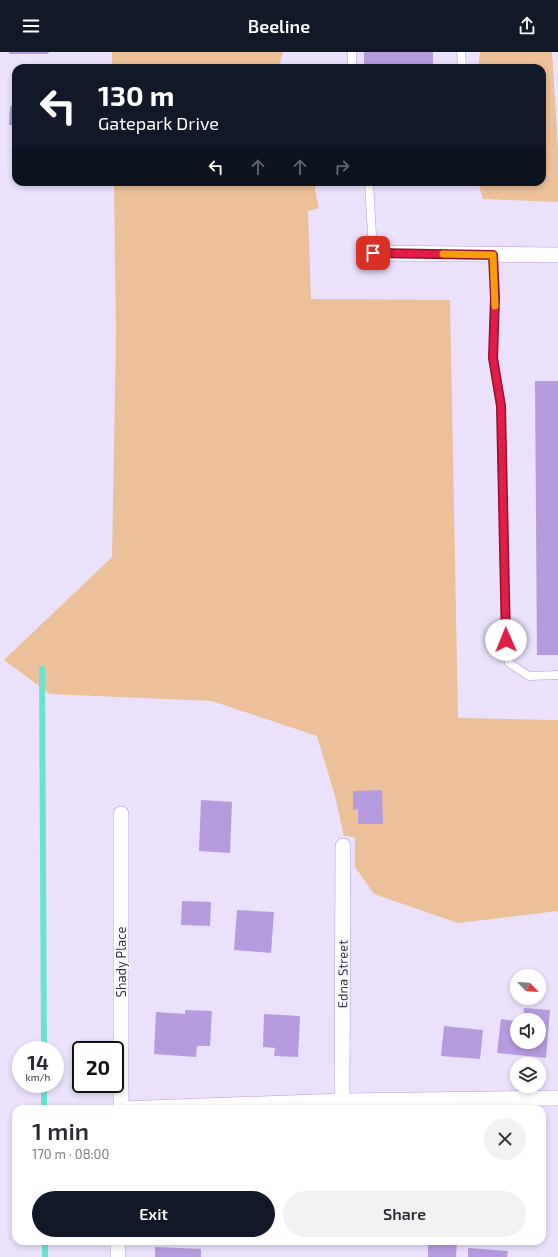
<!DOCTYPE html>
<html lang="en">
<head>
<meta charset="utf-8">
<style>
	body { margin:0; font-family:"Exo 2",sans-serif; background:#f2f2f3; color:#2b2b33; height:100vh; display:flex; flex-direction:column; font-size:15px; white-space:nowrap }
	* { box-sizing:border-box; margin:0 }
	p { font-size:13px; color:#7c7c81 }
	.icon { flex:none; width:22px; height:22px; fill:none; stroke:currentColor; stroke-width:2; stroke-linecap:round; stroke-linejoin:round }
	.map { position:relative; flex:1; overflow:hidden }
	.side { position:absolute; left:12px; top:1053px; width:534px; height:140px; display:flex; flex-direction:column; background:#fff; border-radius:12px; box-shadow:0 2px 6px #0003 }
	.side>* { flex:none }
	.hud { position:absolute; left:12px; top:12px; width:534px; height:122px; border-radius:12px; box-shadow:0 2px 6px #0003; background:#111827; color:#fff; overflow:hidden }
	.needle { width:26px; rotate:115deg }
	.fabs { position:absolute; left:510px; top:917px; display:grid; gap:8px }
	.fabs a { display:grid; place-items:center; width:36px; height:36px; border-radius:50%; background:#fff; box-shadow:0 2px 6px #0003; font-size:20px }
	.speed { position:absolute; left:12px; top:989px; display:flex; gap:8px; font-size:20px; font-weight:700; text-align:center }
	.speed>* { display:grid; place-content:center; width:52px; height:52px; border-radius:50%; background:#fff; box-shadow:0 2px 6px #0003; line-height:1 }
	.speed small { font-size:10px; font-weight:400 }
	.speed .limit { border:2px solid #111; border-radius:6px; background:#fff; color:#111 }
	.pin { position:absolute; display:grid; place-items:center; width:34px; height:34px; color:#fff; margin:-17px; border-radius:8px; box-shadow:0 2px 6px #0006 }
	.me { position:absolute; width:44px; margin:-22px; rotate:359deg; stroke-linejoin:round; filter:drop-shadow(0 0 3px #0008) }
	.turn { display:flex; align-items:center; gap:14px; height:84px; padding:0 20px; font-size:18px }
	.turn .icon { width:52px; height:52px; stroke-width:2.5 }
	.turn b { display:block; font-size:28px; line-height:34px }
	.lanes { display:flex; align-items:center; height:38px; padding:0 20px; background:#0003; justify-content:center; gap:20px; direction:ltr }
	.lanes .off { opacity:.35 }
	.round { display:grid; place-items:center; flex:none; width:42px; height:42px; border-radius:21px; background:#f2f2f3 }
	.head { display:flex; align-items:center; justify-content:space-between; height:68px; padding:0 20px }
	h1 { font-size:24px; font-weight:600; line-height:30px }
	.primary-button { display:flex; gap:8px; margin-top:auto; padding:8px 20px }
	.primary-button a { flex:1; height:46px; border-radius:24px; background:#111827; color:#fff; font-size:16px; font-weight:600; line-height:46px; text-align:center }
	.primary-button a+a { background:#f2f2f3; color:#2b2b33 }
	header { display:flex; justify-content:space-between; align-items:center; height:52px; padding:0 20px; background:#111827; color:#fff; font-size:18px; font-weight:600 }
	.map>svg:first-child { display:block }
</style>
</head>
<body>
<header><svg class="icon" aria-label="menu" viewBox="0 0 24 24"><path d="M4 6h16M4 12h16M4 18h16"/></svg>Beeline<svg class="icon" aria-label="share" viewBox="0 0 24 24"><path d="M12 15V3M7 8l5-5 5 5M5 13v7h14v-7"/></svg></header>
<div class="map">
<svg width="558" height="1205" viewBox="0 0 558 1205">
	<rect width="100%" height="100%" fill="#ebe1fd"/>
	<path fill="#ecc099" d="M112,0H283L280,10L283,16H112Z
		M480,0H552L558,97V150L483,147L478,130H542V16H478Z
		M114,130H315V138L319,156L308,159L311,247L450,248L458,666L558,668V859L458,871L374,842L355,815V785L344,784L335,744L317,684L212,649L50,642L4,608L112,505L116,284Z"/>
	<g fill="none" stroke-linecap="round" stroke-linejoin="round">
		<path stroke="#69e3d1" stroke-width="6" d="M42,617L44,998
			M44,1032V1057
			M45,1189V1205"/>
	</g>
	<path fill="#b69bde" d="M9,0H49L48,2H9Z
		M364,0H433V16H364Z
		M10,54H16V73H9Z
		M535,329H558V603H537Z
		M382,738L383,772H358V757L353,758V739Z
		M201,748L232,750L230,801L199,799Z
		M182,849L211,850L210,874L181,873Z
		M237,858L274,860L271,901L234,898Z
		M524,956L550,958L546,1006L497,1001L501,967L517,969V990H539V968H523Z
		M185,958L212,959L210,994H197L196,1005L154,1002L156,960L185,962Z
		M264,962L300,964L298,1005L274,1004L275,996L263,995Z
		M444,974L483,978L480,1007L441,1004Z
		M428,1189H457L456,1205H428Z
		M155,1195L201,1197V1205H155Z
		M468,1196L508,1199L507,1205H468Z"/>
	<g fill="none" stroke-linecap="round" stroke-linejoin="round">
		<g stroke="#b59add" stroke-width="9">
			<path id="service" d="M352,0V16
				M461,0L462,16
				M369,130L373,201
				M493,203L495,246L493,306L501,354L506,588L509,611L529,624L558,623"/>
		</g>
		<g stroke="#b59add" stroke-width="16">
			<g id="minor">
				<path d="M373,201L558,203"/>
				<path id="s1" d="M342,1049L343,794"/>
				<path d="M121,1057L342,1049L558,1046"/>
				<path d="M121,1057V762"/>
				<path d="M118,1205V1189"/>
			</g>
		</g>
		<use href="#service" stroke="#fff" stroke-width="8"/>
		<use href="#minor" stroke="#fff" stroke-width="15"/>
	</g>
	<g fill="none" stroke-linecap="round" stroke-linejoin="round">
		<g stroke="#92132f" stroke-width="10">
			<path id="route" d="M373,201L493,203L495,246L493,306L501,354L506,588"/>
		</g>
		<use href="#route" stroke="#e11d48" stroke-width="7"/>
		<path stroke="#f59e0b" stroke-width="7" d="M443,202L493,203L495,254"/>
	</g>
	<g text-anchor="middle" stroke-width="4" stroke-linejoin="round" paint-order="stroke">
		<g font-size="13" fill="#3a2f4a" stroke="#fff">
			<text transform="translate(121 910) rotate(-90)" y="5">Shady Place</text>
			<text dy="5" stroke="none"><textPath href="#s1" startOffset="127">Edna Street</textPath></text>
		</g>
	</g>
</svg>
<div class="fabs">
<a><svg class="needle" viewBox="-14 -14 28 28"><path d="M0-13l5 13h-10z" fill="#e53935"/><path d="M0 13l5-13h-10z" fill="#7c7c81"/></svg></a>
<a><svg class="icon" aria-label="sound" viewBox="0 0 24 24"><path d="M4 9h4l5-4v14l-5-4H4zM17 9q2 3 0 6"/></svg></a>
<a><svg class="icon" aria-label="layers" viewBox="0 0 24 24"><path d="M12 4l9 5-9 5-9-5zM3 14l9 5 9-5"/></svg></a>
</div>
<div class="speed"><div>14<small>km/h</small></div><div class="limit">20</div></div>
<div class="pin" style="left:373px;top:201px;background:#d93025"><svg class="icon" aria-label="arrive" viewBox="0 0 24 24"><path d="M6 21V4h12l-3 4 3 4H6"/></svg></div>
<svg class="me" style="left:506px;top:588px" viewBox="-20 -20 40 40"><circle r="19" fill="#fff"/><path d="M0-13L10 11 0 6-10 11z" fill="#e11d48"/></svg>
<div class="hud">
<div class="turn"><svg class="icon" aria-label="left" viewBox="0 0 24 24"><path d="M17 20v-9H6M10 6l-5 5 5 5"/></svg><div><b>130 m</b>Gatepark Drive</div></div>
<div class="lanes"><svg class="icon" aria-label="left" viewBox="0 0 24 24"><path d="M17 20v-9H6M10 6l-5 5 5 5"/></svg><svg class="icon off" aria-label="ahead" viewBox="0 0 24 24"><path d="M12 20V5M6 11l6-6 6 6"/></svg><svg class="icon off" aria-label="ahead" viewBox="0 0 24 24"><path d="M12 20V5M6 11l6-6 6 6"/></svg><svg class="icon off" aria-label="right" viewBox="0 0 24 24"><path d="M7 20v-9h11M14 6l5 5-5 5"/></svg></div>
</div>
<section class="side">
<div class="head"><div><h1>1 min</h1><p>170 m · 08:00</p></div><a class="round"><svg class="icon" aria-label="close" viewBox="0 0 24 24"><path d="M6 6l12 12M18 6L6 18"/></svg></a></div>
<div class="primary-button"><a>Exit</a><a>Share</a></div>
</section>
</div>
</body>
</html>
